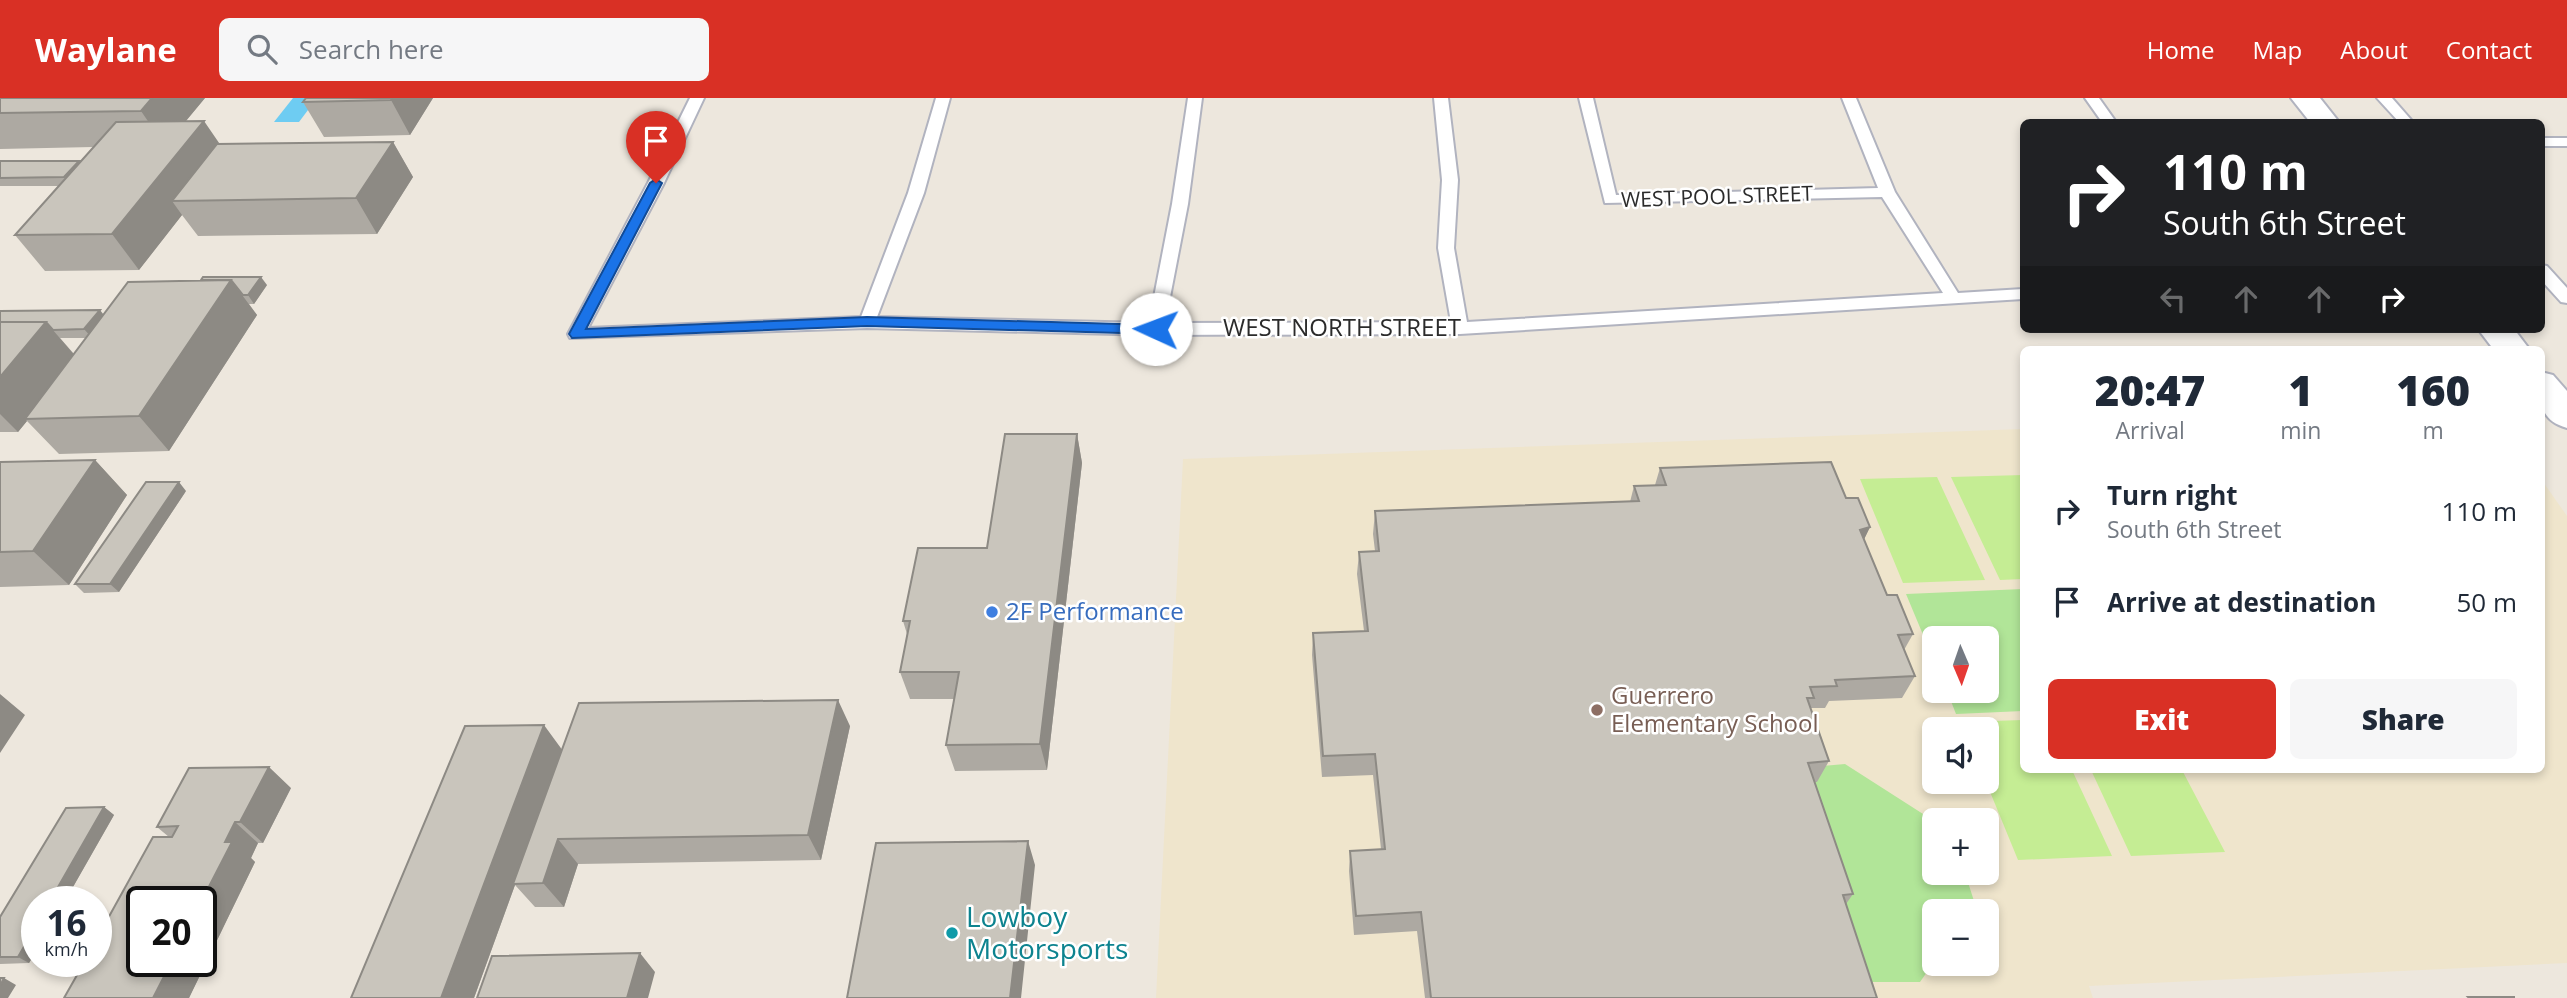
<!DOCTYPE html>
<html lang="en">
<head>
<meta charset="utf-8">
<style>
	body { margin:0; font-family:"Open Sans",sans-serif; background:#f6f6f7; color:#1f2937; height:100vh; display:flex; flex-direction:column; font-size:26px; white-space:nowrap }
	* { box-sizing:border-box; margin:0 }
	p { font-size:23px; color:#747a83 }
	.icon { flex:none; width:38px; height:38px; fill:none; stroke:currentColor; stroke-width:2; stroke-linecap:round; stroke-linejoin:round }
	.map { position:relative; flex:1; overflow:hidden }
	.details { position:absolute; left:2020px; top:248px; width:525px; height:427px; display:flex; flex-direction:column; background:#fff; border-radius:10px; box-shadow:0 4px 10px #0003 }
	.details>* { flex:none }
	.hud { position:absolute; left:2020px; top:21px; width:525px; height:214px; border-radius:10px; box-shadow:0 4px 10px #0003; background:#202124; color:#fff; overflow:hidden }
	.needle { width:46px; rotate:178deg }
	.tools { position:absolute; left:1922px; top:528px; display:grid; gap:14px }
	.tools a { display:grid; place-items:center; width:77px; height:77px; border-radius:10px; background:#fff; box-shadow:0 4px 10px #0003; font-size:35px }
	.speed { position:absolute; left:21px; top:788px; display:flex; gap:14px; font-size:35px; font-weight:700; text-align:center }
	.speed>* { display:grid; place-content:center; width:91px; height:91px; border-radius:50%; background:#fff; box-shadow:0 4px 10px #0003; line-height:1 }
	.speed small { font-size:18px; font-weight:400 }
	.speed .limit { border:4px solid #111; border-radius:10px; background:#fff; color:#111 }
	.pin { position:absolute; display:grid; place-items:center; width:60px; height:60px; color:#fff; margin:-72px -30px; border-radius:50% 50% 50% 0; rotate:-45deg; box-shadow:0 0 7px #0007 }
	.pin .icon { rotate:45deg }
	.me { position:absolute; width:77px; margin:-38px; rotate:272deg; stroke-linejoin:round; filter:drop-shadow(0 0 5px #0008) }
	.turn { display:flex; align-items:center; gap:24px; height:147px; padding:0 28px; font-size:32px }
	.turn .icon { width:91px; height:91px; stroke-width:2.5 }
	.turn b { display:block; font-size:49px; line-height:60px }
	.lanes { display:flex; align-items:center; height:66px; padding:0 28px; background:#0003; justify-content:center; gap:35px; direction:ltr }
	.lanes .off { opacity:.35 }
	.eta { display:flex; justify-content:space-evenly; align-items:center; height:119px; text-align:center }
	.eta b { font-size:42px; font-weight:800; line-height:49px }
	.cta { display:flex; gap:14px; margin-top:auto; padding:14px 28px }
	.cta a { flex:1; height:80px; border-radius:10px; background:#d93025; color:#fff; font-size:28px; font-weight:800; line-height:80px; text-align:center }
	.cta a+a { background:#f6f6f7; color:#1f2937 }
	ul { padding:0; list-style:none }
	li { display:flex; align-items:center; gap:21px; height:91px; padding:0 28px }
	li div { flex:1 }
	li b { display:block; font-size:26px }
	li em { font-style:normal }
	header { display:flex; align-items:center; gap:42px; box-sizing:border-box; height:98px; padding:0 35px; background:#d93025; color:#fff }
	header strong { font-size:33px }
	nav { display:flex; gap:38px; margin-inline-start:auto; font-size:24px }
	.search { width:490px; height:63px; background:#f6f6f7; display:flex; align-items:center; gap:18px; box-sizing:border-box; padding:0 24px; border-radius:10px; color:#747a83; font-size:26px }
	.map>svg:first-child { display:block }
</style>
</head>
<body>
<header>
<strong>Waylane</strong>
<div class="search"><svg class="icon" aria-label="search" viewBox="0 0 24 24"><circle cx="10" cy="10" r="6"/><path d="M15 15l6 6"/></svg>Search here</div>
<nav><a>Home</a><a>Map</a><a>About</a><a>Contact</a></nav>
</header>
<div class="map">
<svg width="2567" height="900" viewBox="0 0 2567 900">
	<rect width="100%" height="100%" fill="#ede7dd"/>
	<path fill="#efe5cc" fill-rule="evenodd" d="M2023,331V672H2541V381L2567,418V865L2089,888L2093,900H1156L1183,361ZM1934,541H1986V593H1934ZM1934,632H1986V684H1934ZM1934,723H1986V775H1934ZM1934,814H1986V866H1934Z"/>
	<path fill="#b1e598" d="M2023,491V613L1956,616L1947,593H1986V541H1934V563L1906,496Z
		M1845,666L1934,723V775H1965L1974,803L1967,814H1934V864L1920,884H1852L1797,685L1811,669Z"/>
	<path fill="#c5ed94" d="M2023,377V481L2000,482L1951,379Z
		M1937,379L1985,482L1903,485L1860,381Z
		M2023,622V672H2072L2112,758L2018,762L1986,684V632H1964L1961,624Z
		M2091,672H2182L2225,754L2131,758Z"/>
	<path fill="#6eccf2" d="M293,0H317L299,24H274Z"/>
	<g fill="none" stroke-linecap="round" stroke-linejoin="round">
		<g stroke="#b1b3bf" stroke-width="4">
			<path id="lane" d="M690,0H704L664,85L588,230L861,219L908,95L936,0H950L924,95L877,219L1149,225L1172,106L1188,0H1202L1188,106L1165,225L1451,224L1438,150L1442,82L1434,0H1448L1458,82L1454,150L1467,224L1943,195L1882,99L1605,105L1579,0H1593L1616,97L1878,90L1842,0H1856L1895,94L1958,195L2023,191V201L1460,236L1156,237L867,230L570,240L568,236L648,85Z
				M2085,0H2099L2116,24H2102Z
				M2377,0H2392L2413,24H2399Z
				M2541,40H2567V48H2541Z
				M2541,167L2547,168L2567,190V205L2561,204L2541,182Z"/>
		</g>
		<g stroke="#b1b3bf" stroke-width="4">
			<path id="secondary" d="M2291,0H2320L2339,24H2310Z
				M2478,231H2514L2530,252H2494Z
				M2541,274L2553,277L2567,293V330C2536,321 2541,300 2541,274Z"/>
		</g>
		<use href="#lane" fill="#fff" fill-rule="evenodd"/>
		<use href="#secondary" fill="#fff" fill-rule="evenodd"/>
	</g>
	<path fill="#ada9a2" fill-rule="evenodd" d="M0,0H205L186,23L220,46L393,44L413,79L377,136L198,138L182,117L139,172L45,173L15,137L58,88H0V63H79L80,64L93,49L0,51Z
		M306,0H433L410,37L324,39L303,4Z
		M267,187L254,206H249L257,217L169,353L59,356L27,323L18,334H0V213L103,217ZM60,240H86L74,256Z
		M1077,336L1082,365L1047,672L955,673L946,647L954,601H910L900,574L907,536L903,523L987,450Z
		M95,362L127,397L69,487L0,489V364Z
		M1660,370L1846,400L1870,429L1864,441L1887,497L1913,536L1904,552L1915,578L1902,600L1829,603L1825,610H1810L1829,663L1817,684H1815L1853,796L1846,806L1877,900H1425L1417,833L1354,837L1349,773L1350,753L1381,751L1373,677L1322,679L1312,557L1313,535L1364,533L1357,476L1359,454L1375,453L1373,436L1375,413L1630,404L1634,388L1655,387Z
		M186,393L119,494L84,495L75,486Z
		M850,628L821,762L578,766L564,809H535L515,787L474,900H351L562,652Z
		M291,690L263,745H258L251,760L255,764L189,900H64L169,739L157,729Z
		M104,709L114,717L65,803H37V852L29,865L0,866V819Z"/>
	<path fill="#8d8a84" d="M152,0H205L165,48L141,13Z
		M392,0H433L410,37L391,2Z
		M204,23L228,58L172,103L182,117L139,172L112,136Z
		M393,44L413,79L377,136L356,100Z
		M261,179L267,187L254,206L248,197Z
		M231,182L257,217L169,353L139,318Z
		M100,212L107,221L92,240L84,231Z
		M46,224L77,260L25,321L27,323L18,334L0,316V279Z
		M1077,336L1082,365L1047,672L1040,646Z
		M95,362L127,397L69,487L33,453Z
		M179,384L186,393L119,494L110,486Z
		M1870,429L1859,452L1860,432Z
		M0,596L25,617L0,655Z
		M838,602L850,628L821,762L808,737Z
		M544,627L563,653L513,786L515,787L474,900H441Z
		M269,669L291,690L263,745L240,724Z
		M104,709L114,717L65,803H50Z
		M235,724L258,745L251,760L255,764L189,900H153L172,863H201V804L225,744Z
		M558,741L578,766L564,809L543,785Z
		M1028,743L1035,767L1021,900H1010Z
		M37,826V852L29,865L18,859Z
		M640,855L655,874L648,900H627Z
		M4,880L16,887L8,900H0V888Z"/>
	<path fill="#c9c5bc" stroke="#8d8a84" stroke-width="2" d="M0,0H152L141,13L0,15Z
		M306,0H392L391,2L303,4Z
		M204,23L112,136L15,137L116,24Z
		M393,44L356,100L172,103L217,46Z
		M0,63H79L64,79L0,80Z
		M203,179H261L248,197H243L231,182H201Z
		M231,182L139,318L25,321L128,184Z
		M100,212L84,231L53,232L46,224H0V213Z
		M0,224H46L0,279Z
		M1005,336H1077L1040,646L946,647L959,574H900L910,523H903L918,450H987Z
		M95,362L33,453L0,454V364Z
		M1831,364L1846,400H1858L1870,429L1860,432L1887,497H1897L1913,536L1898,537L1915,578L1835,582L1837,588L1810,589L1814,600H1807L1829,663L1808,665L1853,796L1843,797L1877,900H1431L1421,814L1356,818L1350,753L1385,751L1375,656L1323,658L1313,535L1368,533L1359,454L1379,453L1375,413L1639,403L1634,388L1666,387L1660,370Z
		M146,384H179L110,486H75Z
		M838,602L808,737L558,741L543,785L513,786L579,605Z
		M544,627L441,900H351L465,628Z
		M269,669L240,724H235L225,744H232L201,804V803H142V863H172L153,900H64L85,863H96V842L153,739H172L178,728L157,729L189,670Z
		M104,709L50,803H37V826L18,859H0V819L66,710Z
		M1028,743L1010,900H847L876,745Z
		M640,855L627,900H477L492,858Z
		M0,880H4L0,888Z
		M2468,899H2514V900H2469Z"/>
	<path fill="#1a73e8" stroke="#114b97" stroke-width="2" d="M656,81L662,85L586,231L867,219L1156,227L1163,231L1156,236L867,228L572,240L569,236L650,85Z"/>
	<circle fill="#3f7fe0" stroke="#fff" stroke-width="2.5" cx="992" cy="514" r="7"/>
	<circle fill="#8d6e63" stroke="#fff" stroke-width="2.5" cx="1597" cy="612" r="7"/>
	<circle fill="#0f9aa8" stroke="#fff" stroke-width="2.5" cx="952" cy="835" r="7"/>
	<g text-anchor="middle" stroke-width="5" stroke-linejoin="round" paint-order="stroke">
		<g font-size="21" fill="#2b2b2b" stroke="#fff">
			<text transform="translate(1717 99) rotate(-2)" y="7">WEST POOL STREET</text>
		</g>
		<g font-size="24" fill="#2b2b2b" stroke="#fff">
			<text x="1342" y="238">WEST NORTH STREET</text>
		</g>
		<g font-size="24" fill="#366cbe" stroke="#fff" text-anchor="start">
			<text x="1006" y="522">2F Performance</text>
		</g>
		<g font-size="24" fill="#785e54" stroke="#fff" text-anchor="start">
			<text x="1611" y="606">Guerrero<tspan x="1611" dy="28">Elementary School</tspan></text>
		</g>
		<g font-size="28" fill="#0d838f" stroke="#fff" text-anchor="start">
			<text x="966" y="829">Lowboy<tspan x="966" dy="32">Motorsports</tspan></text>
		</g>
	</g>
</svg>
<div class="tools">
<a><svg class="needle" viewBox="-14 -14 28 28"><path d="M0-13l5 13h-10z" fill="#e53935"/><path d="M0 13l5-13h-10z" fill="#747a83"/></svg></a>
<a><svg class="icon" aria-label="sound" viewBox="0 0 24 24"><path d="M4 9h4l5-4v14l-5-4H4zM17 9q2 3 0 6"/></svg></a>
<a>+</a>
<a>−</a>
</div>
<div class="speed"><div>16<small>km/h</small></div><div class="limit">20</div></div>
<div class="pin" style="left:656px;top:85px;background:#d93025"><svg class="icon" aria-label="arrive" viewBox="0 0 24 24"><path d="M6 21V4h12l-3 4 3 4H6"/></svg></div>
<svg class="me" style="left:1156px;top:231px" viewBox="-20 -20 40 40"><circle r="19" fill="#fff"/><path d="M0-13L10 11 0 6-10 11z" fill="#1a73e8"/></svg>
<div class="hud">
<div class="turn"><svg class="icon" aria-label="right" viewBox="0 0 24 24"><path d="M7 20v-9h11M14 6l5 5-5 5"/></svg><div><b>110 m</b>South 6th Street</div></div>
<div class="lanes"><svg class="icon off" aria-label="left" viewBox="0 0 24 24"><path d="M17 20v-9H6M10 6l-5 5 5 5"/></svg><svg class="icon off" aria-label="ahead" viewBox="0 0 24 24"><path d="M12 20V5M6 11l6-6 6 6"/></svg><svg class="icon off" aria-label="ahead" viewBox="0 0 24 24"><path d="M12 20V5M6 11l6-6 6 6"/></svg><svg class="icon" aria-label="right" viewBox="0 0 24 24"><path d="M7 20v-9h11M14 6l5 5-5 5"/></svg></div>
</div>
<section class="details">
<div class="eta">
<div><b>20:47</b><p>Arrival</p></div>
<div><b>1</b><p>min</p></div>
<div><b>160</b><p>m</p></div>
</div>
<ul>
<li><svg class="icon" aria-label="right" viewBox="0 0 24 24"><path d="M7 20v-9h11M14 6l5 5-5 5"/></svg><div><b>Turn right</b><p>South 6th Street</p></div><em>110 m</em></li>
<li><svg class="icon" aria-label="arrive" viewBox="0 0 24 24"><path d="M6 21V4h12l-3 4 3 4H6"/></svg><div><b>Arrive at destination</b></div><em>50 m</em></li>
</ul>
<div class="cta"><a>Exit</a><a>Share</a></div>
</section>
</div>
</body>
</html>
